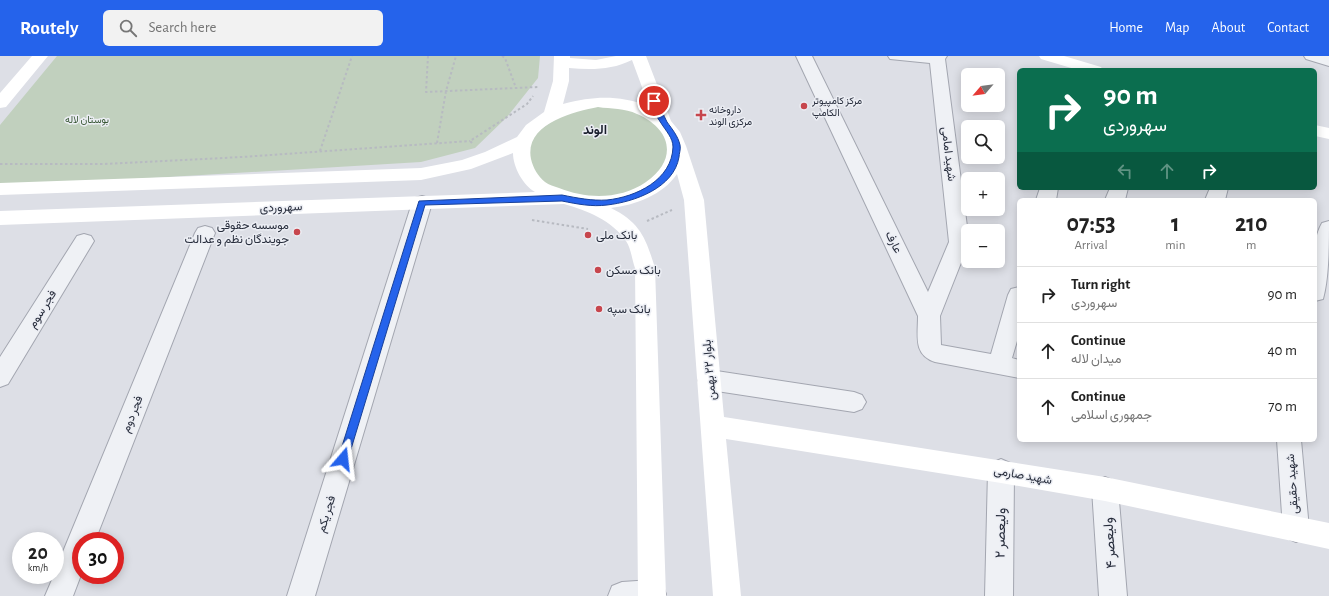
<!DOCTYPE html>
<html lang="en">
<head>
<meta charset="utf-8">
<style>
	body { margin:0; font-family:"Alegreya Sans",Vazirmatn,sans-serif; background:#f2f2f2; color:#222; height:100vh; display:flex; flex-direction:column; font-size:15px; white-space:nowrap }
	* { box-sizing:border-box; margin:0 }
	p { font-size:13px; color:#767676 }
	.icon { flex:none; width:22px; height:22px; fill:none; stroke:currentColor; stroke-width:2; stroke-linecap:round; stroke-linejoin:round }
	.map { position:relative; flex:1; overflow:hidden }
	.panel { position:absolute; left:1017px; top:142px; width:300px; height:244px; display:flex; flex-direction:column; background:#fff; border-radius:6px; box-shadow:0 2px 10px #0003 }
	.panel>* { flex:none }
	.guide { position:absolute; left:1017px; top:12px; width:300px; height:122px; border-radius:6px; box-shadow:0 2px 10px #0003; background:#0b6e4f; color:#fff; overflow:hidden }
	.needle { width:26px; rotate:242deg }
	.buttons { position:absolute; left:961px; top:12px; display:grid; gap:8px }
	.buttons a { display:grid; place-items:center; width:44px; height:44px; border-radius:6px; background:#fff; box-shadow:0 2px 10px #0003; font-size:20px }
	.speed { position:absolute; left:12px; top:476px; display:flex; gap:8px; font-size:20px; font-weight:700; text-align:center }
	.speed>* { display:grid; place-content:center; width:52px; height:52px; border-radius:50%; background:#fff; box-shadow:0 2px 10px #0003; line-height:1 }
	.speed small { font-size:10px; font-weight:400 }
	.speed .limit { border:6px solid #d22; background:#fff; color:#111 }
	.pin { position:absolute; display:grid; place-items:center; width:34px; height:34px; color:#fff; margin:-17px; border:2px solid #fff; border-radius:50%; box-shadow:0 1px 4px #0007 }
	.me { position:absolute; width:44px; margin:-22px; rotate:17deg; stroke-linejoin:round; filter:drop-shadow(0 0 3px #0008) }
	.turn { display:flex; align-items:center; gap:14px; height:84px; padding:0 20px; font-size:18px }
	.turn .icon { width:52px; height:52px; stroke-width:2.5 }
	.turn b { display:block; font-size:28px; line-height:34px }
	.lanes { display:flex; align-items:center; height:38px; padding:0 20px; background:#0003; justify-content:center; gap:20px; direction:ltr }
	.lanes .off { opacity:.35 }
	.eta { display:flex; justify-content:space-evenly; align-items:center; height:68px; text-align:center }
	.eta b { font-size:24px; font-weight:700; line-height:28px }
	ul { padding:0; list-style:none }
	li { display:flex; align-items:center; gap:12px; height:56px; padding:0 20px; border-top:1px solid #e0e0e0 }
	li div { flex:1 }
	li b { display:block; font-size:15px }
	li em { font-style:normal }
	header { display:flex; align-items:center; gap:24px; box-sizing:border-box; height:56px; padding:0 20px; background:#2563eb; color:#fff }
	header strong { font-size:19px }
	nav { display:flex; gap:22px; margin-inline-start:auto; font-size:14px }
	.search { width:280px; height:36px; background:#f2f2f2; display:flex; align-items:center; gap:10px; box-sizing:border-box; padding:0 14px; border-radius:6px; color:#767676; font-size:15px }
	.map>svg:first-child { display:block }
</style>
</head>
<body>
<header>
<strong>Routely</strong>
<div class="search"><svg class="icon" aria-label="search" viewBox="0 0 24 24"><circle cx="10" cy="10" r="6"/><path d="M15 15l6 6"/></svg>Search here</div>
<nav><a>Home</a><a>Map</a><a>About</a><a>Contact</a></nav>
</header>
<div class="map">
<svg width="1329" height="540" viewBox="0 0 1329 540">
	<rect width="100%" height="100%" fill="#dddfe6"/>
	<path fill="#c1d0be" d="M57,0H540L538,22L507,61L475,92L421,106L0,131V69Z
		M624,48L671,75L667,120L607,146L538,130L524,85L574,50Z"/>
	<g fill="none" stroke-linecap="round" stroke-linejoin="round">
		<g stroke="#a3a6b0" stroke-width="2">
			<path id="street" d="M796,0H812L928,236L949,186L930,7L890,3L888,0H947L945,3L968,178V189L940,260L941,289L991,298L1008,239L1011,233L1019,231V278L1012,302L1019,304V322L935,306C913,299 918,280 918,260Z
				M1304,0H1329V10L1306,3Z
				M1040,132H1058L1056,144H1036Z
				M1110,132H1128L1125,144H1105Z
				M1210,132H1228L1225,144H1205Z
				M422,140L429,142L432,147L315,540H287L412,147L415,142Z
				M1329,165C1329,188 1329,222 1323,243L1315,245C1315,222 1310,187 1322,167Z
				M205,170L212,172L215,177L95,485H81V519L73,540H45L54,519H55V515L195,177L198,172Z
				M84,178L91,180L94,185L8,328L0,331V301L77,180Z
				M710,314L854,336L862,339L866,346L862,353L854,356L710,334L702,331L698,324L702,317Z
				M1277,384H1301L1309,473L1305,482L1296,486L1287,482L1283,473Z
				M1001,403L1010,407L1014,415L1013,540H985L988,415L992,407Z
				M1105,421L1114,425L1118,433L1127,540H1099L1092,433L1096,425Z
				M652,524L662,528L666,538L665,540H608L612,530L622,526Z"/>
		</g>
		<path stroke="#b7bac1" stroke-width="2" stroke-dasharray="2.5 2.5" stroke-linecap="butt" d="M428,0L426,36L538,31
			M502,0L505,2L516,32
			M437,87L446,35L456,0
			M472,87L470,85L527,48L533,40
			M320,95L352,0
			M0,108H105L242,101L470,85
			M532,164L588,173
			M647,165L672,154"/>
		<use href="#street" fill="#eff1f5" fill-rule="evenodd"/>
		<path fill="#fff" fill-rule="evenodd" d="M32,0H48L6,51L0,52V37Z
			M554,0H570V2L596,4L616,0H646L671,65L680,76L686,90L704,144L724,361L1105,421L1329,467V493L1105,445L1001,427L726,383L741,540H713L684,144L677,118C663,139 635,149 611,152C641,167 646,183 655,212L666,540H638L635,212C632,204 631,192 626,185C613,165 586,154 564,148L0,169V155L535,136C523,129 513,111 513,97L471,113L421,124L0,139V127L421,112L462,104L485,96L517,81L526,69L544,56L553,25ZM632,4L649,50C617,39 595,40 563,48L569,25V12C591,14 612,14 632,4ZM598,51C611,53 625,52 637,58C672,73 678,104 646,126C620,144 586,143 559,132C554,130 549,129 545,126C538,120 533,112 531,103C524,68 573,56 598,51Z
			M1039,0H1064L1101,11L1103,14H1078L1041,3Z
			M1315,69L1329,72V83L1315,80Z"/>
	</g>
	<path fill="#2563eb" stroke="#184099" d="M652,43H657C661,50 663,59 667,66C672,73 678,80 680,89C681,93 679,98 679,101C674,132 634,146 607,149C592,151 577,148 562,145L425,149L348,403L347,407L343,408L339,407L338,403L419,145L562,139C577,142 592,145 607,144C636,141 672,124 673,91C673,82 666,75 661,67C656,61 654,52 651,45Z"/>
	<g fill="#c7464d" stroke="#eceef4" stroke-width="1.5">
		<circle cx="804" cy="50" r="4"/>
		<path d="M699 53h4v4h4v4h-4v4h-4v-4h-4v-4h4z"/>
		<circle cx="297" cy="176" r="4"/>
		<circle cx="588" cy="179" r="4"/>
		<circle cx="598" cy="214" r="4"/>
		<circle cx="599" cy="253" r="4"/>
	</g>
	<g text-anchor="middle" stroke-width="3" stroke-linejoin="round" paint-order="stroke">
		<g font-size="10" fill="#272d3c" stroke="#eceef4" text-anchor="start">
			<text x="812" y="48">مرکز کامپیوتر<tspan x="812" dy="12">الکامپ</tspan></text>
			<text x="709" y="57">داروخانه<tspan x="709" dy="12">مرکزی الوند</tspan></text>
		</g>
		<g font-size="10" fill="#385735" stroke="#eceef4">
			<text x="87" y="67">بوستان لاله</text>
		</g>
		<g font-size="12" fill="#272d3c" stroke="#eceef4">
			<text transform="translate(949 98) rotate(83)" y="4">شهید امامی</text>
			<text transform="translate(281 151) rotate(-2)" y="4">سهروردی</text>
			<text transform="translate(894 186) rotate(64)" y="4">عارف</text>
			<text transform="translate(42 253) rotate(-58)" y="4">فجر سوم</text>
			<text transform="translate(709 314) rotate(-95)" y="4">بلوار ۲۲ بهمن</text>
			<text transform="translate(132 358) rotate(-68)" y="4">فجر دوم</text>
			<text transform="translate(1023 419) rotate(10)" y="4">شهید صارمی</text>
			<text transform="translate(1292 428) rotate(-94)" y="4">شهید حقیقی</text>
			<text transform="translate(326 458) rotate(-73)" y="4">فجر یکم</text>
		</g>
		<g font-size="12" fill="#272d3c" stroke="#eceef4" text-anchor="start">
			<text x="289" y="173" text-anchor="end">موسسه حقوقی<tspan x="289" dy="14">جویندگان نظم و عدالت</tspan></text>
			<text x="596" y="183">بانک ملی</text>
			<text x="606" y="218">بانک مسکن</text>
			<text x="607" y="257">بانک سپه</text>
		</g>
		<g font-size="13" font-weight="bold" fill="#191e2c" stroke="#eceef4">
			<text x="595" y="78">الوند</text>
		</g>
		<g font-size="14" fill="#272d3c" stroke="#eceef4">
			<text transform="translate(1000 477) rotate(-89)" y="5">ولیعصر ۲</text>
			<text transform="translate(1109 487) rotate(-94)" y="5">ولیعصر ۴</text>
		</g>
	</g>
</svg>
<div class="buttons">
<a><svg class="needle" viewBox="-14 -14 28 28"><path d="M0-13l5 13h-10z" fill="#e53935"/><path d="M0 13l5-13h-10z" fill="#767676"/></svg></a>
<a><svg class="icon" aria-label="search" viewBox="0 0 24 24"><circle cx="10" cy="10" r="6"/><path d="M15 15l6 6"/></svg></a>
<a>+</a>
<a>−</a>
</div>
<div class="speed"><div>20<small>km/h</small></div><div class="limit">30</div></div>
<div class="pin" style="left:654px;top:45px;background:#d93025"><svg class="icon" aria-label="arrive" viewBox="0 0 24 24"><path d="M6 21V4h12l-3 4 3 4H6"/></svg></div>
<svg class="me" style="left:343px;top:403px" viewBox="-20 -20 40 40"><path d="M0-17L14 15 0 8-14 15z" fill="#2563eb" stroke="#fff" stroke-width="4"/></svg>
<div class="guide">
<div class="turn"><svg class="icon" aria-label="right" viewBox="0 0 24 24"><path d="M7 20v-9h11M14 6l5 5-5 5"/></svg><div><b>90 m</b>سهروردی</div></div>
<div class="lanes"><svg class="icon off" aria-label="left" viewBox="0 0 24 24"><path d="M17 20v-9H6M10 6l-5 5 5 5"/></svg><svg class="icon off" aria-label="ahead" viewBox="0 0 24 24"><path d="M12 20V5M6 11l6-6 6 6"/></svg><svg class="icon" aria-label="right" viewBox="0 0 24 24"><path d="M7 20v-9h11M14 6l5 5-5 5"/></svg></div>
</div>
<section class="panel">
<div class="eta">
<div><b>07:53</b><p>Arrival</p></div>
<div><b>1</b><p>min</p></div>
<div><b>210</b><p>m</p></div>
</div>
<ul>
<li><svg class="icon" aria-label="right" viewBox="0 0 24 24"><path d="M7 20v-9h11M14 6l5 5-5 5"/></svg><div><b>Turn right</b><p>سهروردی</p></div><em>90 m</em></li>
<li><svg class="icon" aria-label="ahead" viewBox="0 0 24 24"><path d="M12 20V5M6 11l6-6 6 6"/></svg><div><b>Continue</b><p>میدان لاله</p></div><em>40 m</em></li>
<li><svg class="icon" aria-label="ahead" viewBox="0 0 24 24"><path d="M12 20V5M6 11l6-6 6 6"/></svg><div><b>Continue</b><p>جمهوری اسلامی</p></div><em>70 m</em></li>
</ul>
</section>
</div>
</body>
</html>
